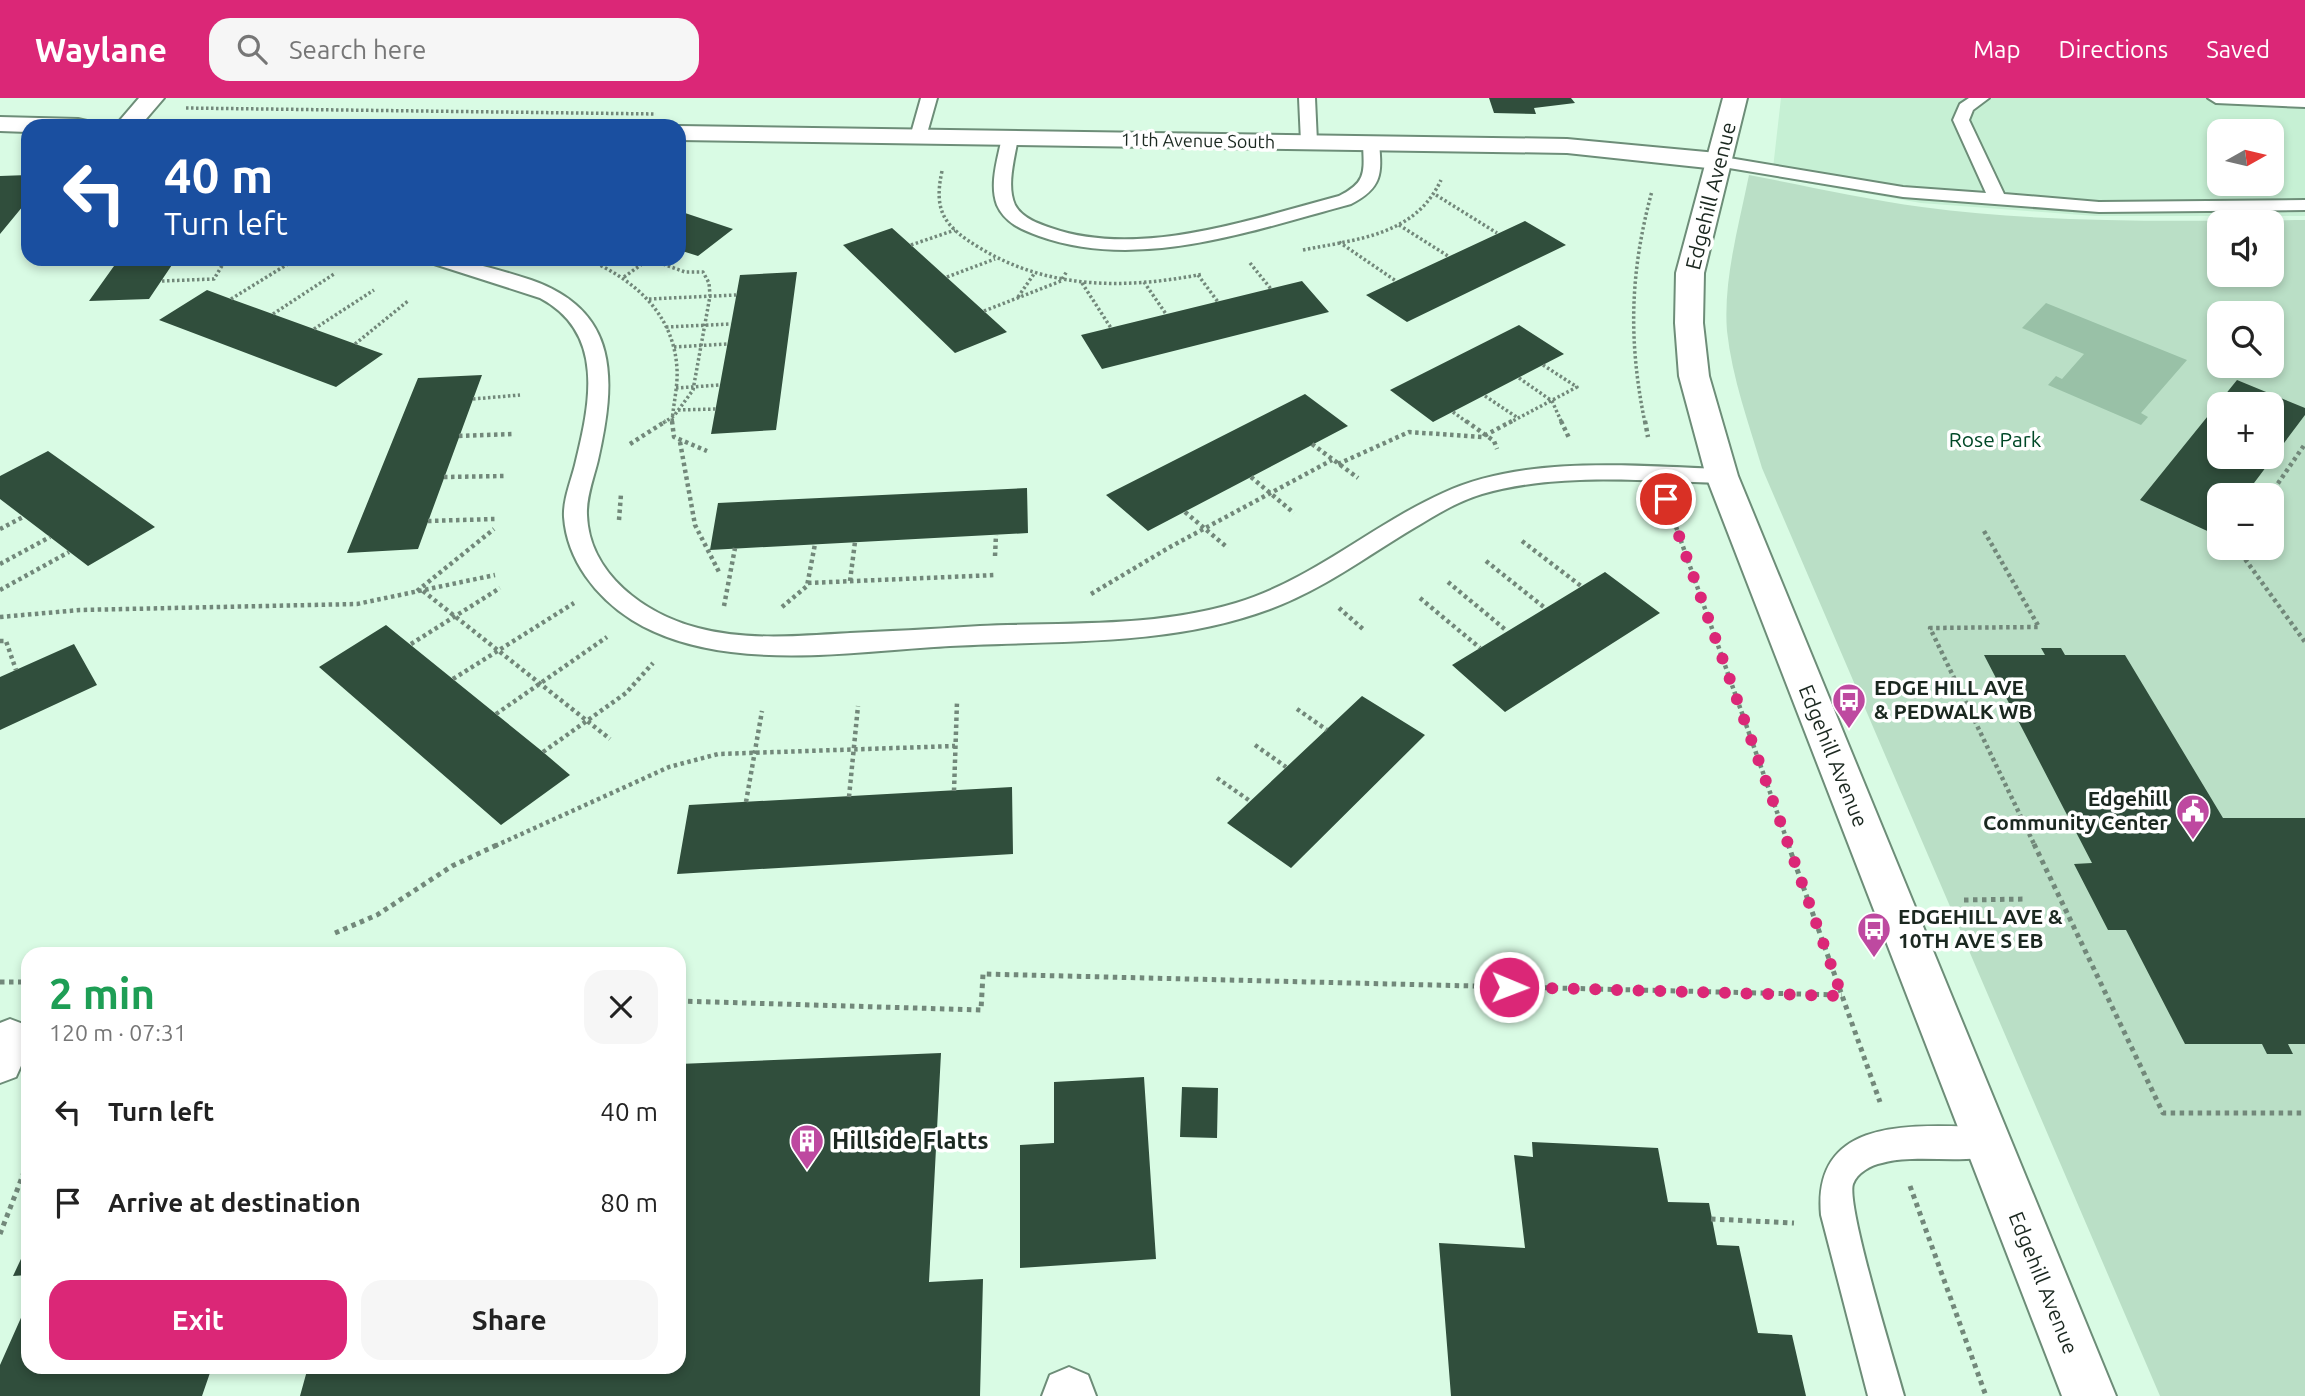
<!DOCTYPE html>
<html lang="en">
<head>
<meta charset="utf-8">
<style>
	body { margin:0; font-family:Ubuntu,sans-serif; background:#f6f6f6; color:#222; height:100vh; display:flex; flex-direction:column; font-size:26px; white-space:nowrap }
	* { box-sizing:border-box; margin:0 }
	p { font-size:23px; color:#767676 }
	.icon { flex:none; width:38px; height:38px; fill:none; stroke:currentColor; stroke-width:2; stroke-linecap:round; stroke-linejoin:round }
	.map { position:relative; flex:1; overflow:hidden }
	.side { position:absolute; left:21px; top:849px; width:665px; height:427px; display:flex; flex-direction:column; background:#fff; border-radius:21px; box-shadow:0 4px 10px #0003 }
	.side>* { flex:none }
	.top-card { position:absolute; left:21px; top:21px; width:665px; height:147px; border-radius:21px; box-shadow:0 4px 10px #0003; background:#1a4fa0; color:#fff; overflow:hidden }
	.needle { width:46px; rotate:82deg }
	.controls { position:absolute; left:2207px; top:21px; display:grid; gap:14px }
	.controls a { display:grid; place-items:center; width:77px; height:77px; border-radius:14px; background:#fff; box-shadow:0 4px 10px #0003; font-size:35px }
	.pin { position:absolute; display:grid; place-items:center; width:60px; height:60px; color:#fff; margin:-30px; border:4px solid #fff; border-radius:50%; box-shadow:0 2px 7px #0007 }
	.me { position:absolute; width:77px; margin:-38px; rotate:91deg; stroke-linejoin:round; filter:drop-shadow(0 0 5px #0008) }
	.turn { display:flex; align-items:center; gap:24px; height:147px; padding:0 28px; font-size:32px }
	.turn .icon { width:91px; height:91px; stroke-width:2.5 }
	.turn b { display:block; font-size:49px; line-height:60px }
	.round { display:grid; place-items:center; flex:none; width:74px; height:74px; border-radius:21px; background:#f6f6f6 }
	.headline { display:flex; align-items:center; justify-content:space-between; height:119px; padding:0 28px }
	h1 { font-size:42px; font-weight:700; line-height:52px; color:#1e9e55 }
	.cta { display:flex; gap:14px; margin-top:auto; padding:14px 28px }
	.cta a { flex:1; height:80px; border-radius:21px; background:#db2777; color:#fff; font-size:28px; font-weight:700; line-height:80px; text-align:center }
	.cta a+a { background:#f6f6f6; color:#222 }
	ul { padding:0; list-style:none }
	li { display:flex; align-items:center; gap:21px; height:91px; padding:0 28px }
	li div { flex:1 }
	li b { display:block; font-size:26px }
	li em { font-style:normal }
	header { display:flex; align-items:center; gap:42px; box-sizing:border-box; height:98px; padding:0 35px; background:#db2777; color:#fff }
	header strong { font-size:33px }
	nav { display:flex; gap:38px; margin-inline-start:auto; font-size:24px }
	.search { width:490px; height:63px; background:#f6f6f6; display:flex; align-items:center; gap:18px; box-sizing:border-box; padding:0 24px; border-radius:21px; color:#767676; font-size:26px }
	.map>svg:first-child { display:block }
</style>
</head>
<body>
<header>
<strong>Waylane</strong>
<div class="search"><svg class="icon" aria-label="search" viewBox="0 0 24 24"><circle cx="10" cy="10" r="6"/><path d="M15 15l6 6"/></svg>Search here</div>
<nav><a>Map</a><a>Directions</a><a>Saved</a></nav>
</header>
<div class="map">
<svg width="2305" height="1298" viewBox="0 0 2305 1298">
	<rect width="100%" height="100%" fill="#d9fbe4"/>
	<path fill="#c6f0d4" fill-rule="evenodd" d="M1781,0H2305V118H2095L1921,105L1772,79ZM2219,33H2272V86H2219Z"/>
	<path fill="#badfc6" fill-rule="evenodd" d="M1749,77C1806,88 1864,101 1922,109C2049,126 2177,123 2305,122V1298H2160L1762,370C1749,326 1732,280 1727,233C1723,182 1739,127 1749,77ZM2219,124H2272V177H2219ZM2219,215H2272V268H2219ZM2219,306H2272V359H2219ZM2219,397H2272V450H2219Z"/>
	<path fill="#99c1a7" d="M2046,205L2187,262L2141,315L2148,319L2141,327L2048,287L2056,278L2062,281L2084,256L2022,230Z"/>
	<path fill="#304e3c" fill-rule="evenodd" d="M1489,0H1571L1575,5L1534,10L1536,16L1494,15Z
		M28,77V102L0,136V78Z
		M679,113L733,131L698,158L679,152Z
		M1525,123L1566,147L1407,224L1366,197Z
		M892,130L911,147L1007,234L955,255L843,147Z
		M119,161H176L149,201L89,203Z
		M797,174L776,332L711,336L740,177Z
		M1302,183L1329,214L1102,271L1081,237Z
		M207,192L231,201L383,256L336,289L159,222Z
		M1519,227L1564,256L1433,324L1390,292Z
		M482,277L418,451L347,455L418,280Z
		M2237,282L2305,310V317L2245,397H2219V433L2216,437L2140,402ZM2219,306H2272V359H2219Z
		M1305,296L1348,328L1148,433L1106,397Z
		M48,353L155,429L88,468L0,401V378Z
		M1027,390L1028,435L710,452L718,405Z
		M1605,474L1660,515L1505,614L1452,567Z
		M386,527L543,654L570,677L501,727L319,569Z
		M74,546L97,587L0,632V579Z
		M2041,550H2061L2065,557H2125L2223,720H2305V946H2288L2293,956H2267L2262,946H2185L2126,832H2108L2074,766L2092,765L1984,557H2045Z
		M1362,598L1425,637L1291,770L1227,725Z
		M1012,689L1013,756L677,776L689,707Z
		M941,955L929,1184L983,1181L980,1298H300L308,1269H679V966Z
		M1144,979L1156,1161L1020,1170V1047L1054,1045V984Z
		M1182,989L1218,990L1217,1040L1180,1039Z
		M1532,1044L1658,1050L1668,1104L1709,1105L1717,1147L1739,1148L1758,1235L1792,1237L1806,1298H1451L1439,1145L1525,1150L1514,1057L1533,1059Z
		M28,1146V1177L13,1178Z
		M28,1204V1269H212L202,1298H0V1267Z"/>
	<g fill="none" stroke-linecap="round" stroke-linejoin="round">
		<g stroke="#6d8d78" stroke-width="4">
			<path id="lane" d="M921,0H937L926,39L918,44L910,39Z
				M1299,0H1315L1317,44L1315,48L1309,49L1301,44Z
				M1969,0H1989L1973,12L1969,22L2004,96L2099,104L2305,102V112L2099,114L1903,99L1717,68L1708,63L1717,58L1903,89L1986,95L1953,22L1960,6Z
				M2208,0H2305V9L2216,5Z
				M1010,34L1018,39C1015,60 1006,87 1015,107C1022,120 1039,126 1051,130C1139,161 1252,121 1339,98C1367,84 1364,74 1363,45L1371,40L1379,45C1382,76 1382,90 1351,106C1253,132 1140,174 1039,138C1022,132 1005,125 997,107C989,86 998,60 1002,39Z
				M429,161C464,161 497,171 531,182C620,213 616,282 598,362C594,379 586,399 587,417C589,476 645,516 698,530C747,543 800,538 850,535C893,533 936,531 980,528C1065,524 1153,530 1236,505C1312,482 1372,427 1443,395C1524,357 1634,368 1722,371L1730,373L1733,378L1730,383L1722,385C1644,383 1558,374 1482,396C1458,403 1436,417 1414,430C1367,458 1322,492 1270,511C1168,549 1057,542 950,548C878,552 803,563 731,554C697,550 661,540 632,522C596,499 567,462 564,419C563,402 571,383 575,367C590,306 606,235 540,200L431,165Z
				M1987,1029L1998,1033L2003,1044L1998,1055C1967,1068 1919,1055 1882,1065C1871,1067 1857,1075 1853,1086C1846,1108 1895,1265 1904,1298H1868L1821,1117C1812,1016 1917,1028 1987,1029Z"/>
		</g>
		<g stroke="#6d8d78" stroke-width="4">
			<path id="street" d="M139,0H164L140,28H115Z
				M0,19L78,21L87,23L90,28H28V34L0,33Z
				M677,28H679L1567,41L1717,55L1726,58L1730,63L1726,68L1717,71L1567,55L679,42Z
				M10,921L26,927L28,952L16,979L0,985V925Z
				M1069,1269L1088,1277L1096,1298H1042L1050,1277Z"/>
		</g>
		<g stroke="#6d8d78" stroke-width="4">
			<path id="secondary" d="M1723,0H1747L1704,175L1703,225L1709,278L1738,378L2116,1298H2062L1706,378L1679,278L1675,225L1676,175Z"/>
		</g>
		<path stroke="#72887a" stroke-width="3.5" stroke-dasharray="2.5 2.5" stroke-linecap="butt" d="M186,10L656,16
			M942,73C933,114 945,129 980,150C1049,192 1127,191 1203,176
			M1436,97L1497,135
			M1399,127L1448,158
			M1339,144L1396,183
			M911,147L955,132
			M1303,152C1357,141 1415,138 1441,82
			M587,161C635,182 674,216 677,271C678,289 673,307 672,325
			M649,161L685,174H703L709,185L710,198L693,292L674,318L663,325
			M1250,165L1271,191
			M1198,177L1218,204
			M624,179L649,161
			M947,179L995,161
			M162,183L214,181L226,161
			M1144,184L1166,216
			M1082,185L1111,230
			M1018,199L1034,176
			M231,201L296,161
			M649,201L736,197
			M984,213L1061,183L1067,173
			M273,216L334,176
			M666,229L731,226
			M314,231L374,192
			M355,246L408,203
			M674,249L727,246
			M1519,280L1552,303L1562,325
			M676,290L720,287
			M1485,298L1518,320
			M473,301L520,297
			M678,312L716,311
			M1453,314L1468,325
			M1509,325L1577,289L1543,267
			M1645,325C1628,242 1630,174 1652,93"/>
		<path stroke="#72887a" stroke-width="4.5" stroke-dasharray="3.5 3.5" stroke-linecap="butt" d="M672,323L674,339L707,353
			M1466,323L1494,343L1497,351
			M1561,323L1570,342
			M1645,323L1648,339
			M459,338L513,336
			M680,344L695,427L719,474
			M630,346L666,323
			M1312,346L1358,380
			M1338,366L1409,334L1482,339L1512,323
			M444,379L504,378
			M1251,379L1294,415
			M2270,397L2305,346
			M1669,409L1789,748
			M1185,414L1228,450
			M619,422L621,396
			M428,423L495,421
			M0,431L23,419
			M1984,433L2039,529L1930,530L2035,748
			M1522,443L1581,488
			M2237,450L2305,544
			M995,458L996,437
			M1486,463L1545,510
			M0,466L50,439
			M850,483L855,444
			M1448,484L1507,533
			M808,485L996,477
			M0,492L69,454
			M417,493L494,431
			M423,493L610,641
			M1091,496L1170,449L1332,362
			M1420,500L1480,550
			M724,508L735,450
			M782,509L807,488L815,446
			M1339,510L1364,532
			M0,519L80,512L357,506L495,477
			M0,543H6L16,572
			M411,546L500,490
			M453,581L574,505
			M1297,611L1327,632
			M496,616L607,539
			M1255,647L1286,669
			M543,654L626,595L653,565
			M1217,680L1250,703
			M954,693L957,604
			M849,699L858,608
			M746,704L762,613
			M495,748L669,669L718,656L955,648"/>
		<path stroke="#72887a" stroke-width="5" stroke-dasharray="4.5 4.5" stroke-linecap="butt" d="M1788,746L1880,1004
			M2034,746L2163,1015H2305
			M1964,802L2026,801
			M335,835L377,817L452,768L499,746
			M0,884H28
			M679,903L981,912L983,876L1842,897
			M1910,1088L1986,1298
			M1711,1121L1794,1125
			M0,1136L28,1064"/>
		<use href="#lane" fill="#fff" fill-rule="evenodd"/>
		<use href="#street" fill="#fff" fill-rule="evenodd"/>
		<use href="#secondary" fill="#fff" fill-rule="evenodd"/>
	</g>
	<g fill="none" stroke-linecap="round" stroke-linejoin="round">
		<path stroke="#db2777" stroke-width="12" stroke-dasharray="0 21.6" d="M1509,889L1842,898L1666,401"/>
	</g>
	<defs>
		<g id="bus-pin" transform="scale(1.75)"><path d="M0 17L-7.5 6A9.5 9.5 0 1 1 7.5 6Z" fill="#be49a0" stroke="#fff"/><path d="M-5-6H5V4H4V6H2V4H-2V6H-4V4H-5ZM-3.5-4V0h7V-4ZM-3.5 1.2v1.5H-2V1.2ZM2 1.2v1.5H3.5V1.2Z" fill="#fff"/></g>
		<g id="civic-pin" transform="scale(1.75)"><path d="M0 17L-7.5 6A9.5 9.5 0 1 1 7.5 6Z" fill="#be49a0" stroke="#fff"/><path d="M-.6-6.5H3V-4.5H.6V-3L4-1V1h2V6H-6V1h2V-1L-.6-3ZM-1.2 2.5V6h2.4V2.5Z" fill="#fff"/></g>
		<g id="building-pin" transform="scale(1.75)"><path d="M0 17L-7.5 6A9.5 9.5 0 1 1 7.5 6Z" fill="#be49a0" stroke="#fff"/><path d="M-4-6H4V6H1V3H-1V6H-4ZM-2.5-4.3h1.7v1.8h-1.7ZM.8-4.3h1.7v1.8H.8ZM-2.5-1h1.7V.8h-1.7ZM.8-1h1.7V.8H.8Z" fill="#fff"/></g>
	</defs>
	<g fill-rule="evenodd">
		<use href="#bus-pin" x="1849" y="602"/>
		<use href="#civic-pin" x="2193" y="713"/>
		<use href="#bus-pin" x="1874" y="831"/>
		<use href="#building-pin" x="807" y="1043"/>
	</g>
	<g text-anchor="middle" stroke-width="7" stroke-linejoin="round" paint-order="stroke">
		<g font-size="18" fill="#1b2820" stroke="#fff">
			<text transform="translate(1198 43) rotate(1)" y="6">11th Avenue South</text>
		</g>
		<g font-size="21" fill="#1b2820" stroke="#fff">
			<text transform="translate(1711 98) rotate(-76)" y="7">Edgehill Avenue</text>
			<text transform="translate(1833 658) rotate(68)" y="7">Edgehill Avenue</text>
			<text transform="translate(2043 1185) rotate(68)" y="7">Edgehill Avenue</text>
		</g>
		<g font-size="21" fill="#004827" stroke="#fff">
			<text x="1995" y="349">Rose Park</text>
		</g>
		<g font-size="21" font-weight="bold" fill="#1b2820" stroke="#fff" text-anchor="start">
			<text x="1874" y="597">EDGE HILL AVE<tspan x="1874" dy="24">&amp; PEDWALK WB</tspan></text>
			<text x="2168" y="708" text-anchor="end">Edgehill<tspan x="2168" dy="24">Community Center</tspan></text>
			<text x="1898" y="826">EDGEHILL AVE &amp;<tspan x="1898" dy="24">10TH AVE S EB</tspan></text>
		</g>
		<g font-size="24" font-weight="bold" fill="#1b2820" stroke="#fff" text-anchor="start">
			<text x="832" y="1051">Hillside Flatts</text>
		</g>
	</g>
</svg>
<div class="controls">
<a><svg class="needle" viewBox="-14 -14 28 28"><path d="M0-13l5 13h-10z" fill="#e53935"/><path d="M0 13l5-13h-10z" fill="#767676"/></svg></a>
<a><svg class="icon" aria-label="sound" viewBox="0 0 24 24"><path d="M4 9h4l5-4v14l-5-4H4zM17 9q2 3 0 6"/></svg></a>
<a><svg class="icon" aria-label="search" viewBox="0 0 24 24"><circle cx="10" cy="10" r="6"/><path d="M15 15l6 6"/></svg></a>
<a>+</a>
<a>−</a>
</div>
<div class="pin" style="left:1666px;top:401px;background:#d93025"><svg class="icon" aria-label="arrive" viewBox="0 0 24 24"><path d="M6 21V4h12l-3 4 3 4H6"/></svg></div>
<svg class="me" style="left:1509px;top:889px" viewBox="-20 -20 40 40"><circle r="17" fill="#db2777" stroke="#fff" stroke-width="3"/><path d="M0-11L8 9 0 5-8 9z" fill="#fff"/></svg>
<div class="top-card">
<div class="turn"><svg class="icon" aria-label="left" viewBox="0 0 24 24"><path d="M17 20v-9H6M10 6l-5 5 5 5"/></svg><div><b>40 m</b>Turn left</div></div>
</div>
<section class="side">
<div class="headline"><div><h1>2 min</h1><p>120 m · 07:31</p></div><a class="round"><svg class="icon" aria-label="close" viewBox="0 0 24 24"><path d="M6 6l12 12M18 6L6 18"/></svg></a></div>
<ul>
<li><svg class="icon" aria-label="left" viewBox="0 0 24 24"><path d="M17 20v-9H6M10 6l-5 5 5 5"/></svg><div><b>Turn left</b></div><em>40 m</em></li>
<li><svg class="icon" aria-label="arrive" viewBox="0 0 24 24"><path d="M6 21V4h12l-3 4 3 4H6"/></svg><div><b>Arrive at destination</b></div><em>80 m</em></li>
</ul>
<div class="cta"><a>Exit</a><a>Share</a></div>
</section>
</div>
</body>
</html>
